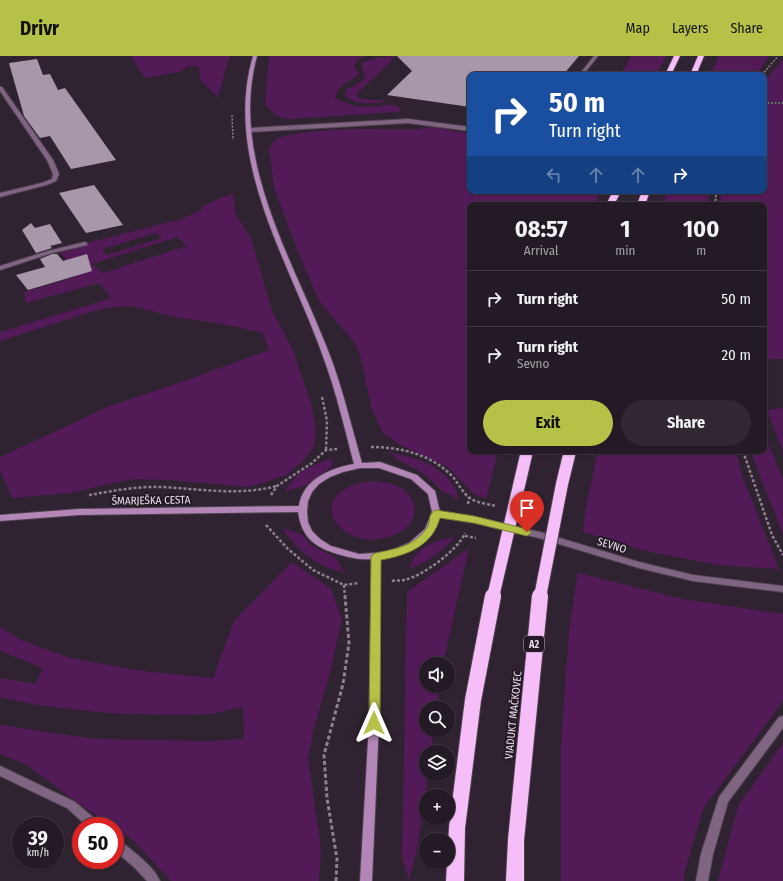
<!DOCTYPE html>
<html lang="en">
<head>
<meta charset="utf-8">
<style>
	body { margin:0; font-family:"Fira Sans Condensed",sans-serif; background:#302732; color:#f1f3f6; height:100vh; display:flex; flex-direction:column; font-size:15px; white-space:nowrap }
	* { box-sizing:border-box; margin:0 }
	p { font-size:13px; color:#a3a1a7 }
	.icon { flex:none; width:22px; height:22px; fill:none; stroke:currentColor; stroke-width:2; stroke-linecap:round; stroke-linejoin:round }
	.map { position:relative; flex:1; overflow:hidden }
	.panel { position:absolute; left:467px; top:146px; width:300px; height:252px; display:flex; flex-direction:column; background:#241a25; border-radius:8px; box-shadow:0 1px 3px #0004,0 0 0 1px #413842 }
	.panel>* { flex:none }
	.hud { position:absolute; left:467px; top:16px; width:300px; height:122px; border-radius:8px; box-shadow:0 1px 3px #0004,0 0 0 1px #413842; background:#1a4fa0; color:#fff; overflow:hidden }
	.buttons { position:absolute; left:419px; top:601px; display:grid; gap:8px }
	.buttons a { display:grid; place-items:center; width:36px; height:36px; border-radius:50%; background:#241a25; box-shadow:0 1px 3px #0004,0 0 0 1px #413842; font-size:20px }
	.speed { position:absolute; left:12px; top:761px; display:flex; gap:8px; font-size:20px; font-weight:700; text-align:center }
	.speed>* { display:grid; place-content:center; width:52px; height:52px; border-radius:50%; background:#241a25; box-shadow:0 1px 3px #0004,0 0 0 1px #413842; line-height:1 }
	.speed small { font-size:10px; font-weight:400 }
	.speed .limit { border:6px solid #d22; background:#fff; color:#111 }
	.pin { position:absolute; display:grid; place-items:center; width:34px; height:34px; color:#fff; margin:-41px -17px; border-radius:50% 50% 50% 0; rotate:-45deg; box-shadow:0 0 4px #0007 }
	.pin .icon { rotate:45deg }
	.me { position:absolute; width:44px; margin:-22px; rotate:0deg; stroke-linejoin:round; filter:drop-shadow(0 0 3px #0008) }
	.turn { display:flex; align-items:center; gap:14px; height:84px; padding:0 16px; font-size:18px }
	.turn .icon { width:52px; height:52px; stroke-width:2.5 }
	.turn b { display:block; font-size:28px; line-height:34px }
	.lanes { display:flex; align-items:center; height:38px; padding:0 16px; background:#0003; justify-content:center; gap:20px; direction:ltr }
	.lanes .off { opacity:.35 }
	.eta { display:flex; justify-content:space-evenly; align-items:center; height:68px; text-align:center }
	.eta b { font-size:24px; font-weight:700; line-height:28px }
	.primary-button { display:flex; gap:8px; margin-top:auto; padding:8px 16px }
	.primary-button a { flex:1; height:46px; border-radius:24px; background:#b6c148; color:#111; font-size:16px; font-weight:700; line-height:46px; text-align:center }
	.primary-button a+a { background:#302732; color:#f1f3f6 }
	ul { padding:0; list-style:none }
	li { display:flex; align-items:center; gap:12px; height:56px; padding:0 16px; border-top:1px solid #413842 }
	li div { flex:1 }
	li b { display:block; font-size:15px }
	li em { font-style:normal }
	header { display:flex; align-items:center; gap:24px; box-sizing:border-box; height:56px; padding:0 20px; background:#b6c148; color:#111 }
	header strong { font-size:19px }
	nav { display:flex; gap:22px; margin-inline-start:auto; font-size:14px }
	.map>svg:first-child { display:block }
</style>
</head>
<body>
<header>
<strong>Drivr</strong>
<nav><a>Map</a><a>Layers</a><a>Share</a></nav>
</header>
<div class="map">
<svg width="783" height="825" viewBox="0 0 783 825">
	<rect width="100%" height="100%" fill="#302331"/>
	<path fill="#531a58" fill-rule="evenodd" d="M131,0H231L228,5L218,42L200,23L199,11L189,10L179,16L145,22Z
		M269,0H367L357,3L354,10L359,17C350,28 337,27 335,42C345,47 355,51 366,51C377,52 393,45 401,53L399,56L288,63L276,60L265,48Z
		M395,0L391,3L390,7L357,37V41L361,43L388,45C377,48 350,50 345,38L346,34L361,26L365,22C365,16 361,13 362,7L375,2Z
		M631,0H667L656,19H621Z
		M719,0H769L756,19H710Z
		M783,3V46H764V26Z
		M764,48H783V303H764V149H720L721,135H764Z
		M432,71L470,78V135H600L595,149H470V395H498L486,443L474,438L448,411L400,389L383,377L372,354L360,298L354,286L319,245L297,193L274,131L269,92L277,82C308,74 342,73 373,73C393,73 412,75 432,71Z
		M667,135H709L708,149H663Z
		M233,137L236,159L251,182L272,255L292,292L312,350L316,377L313,392L303,405L288,418L266,426L248,431L169,424L133,423L70,437L12,442L0,414V401L110,350L187,324L269,294L263,277L224,268L174,261L133,250L104,252L0,285V276L112,242L99,227L26,247L24,236L78,220L59,194L181,163L200,155L203,150ZM156,177L162,182L107,199L102,193ZM177,181L187,190L103,217L92,208Z
		M783,352V395L767,354Z
		M764,378L783,423V478L760,420L751,395H764Z
		M598,395H736L741,417L779,513L718,509L646,495L583,476L586,450Z
		M389,396C418,402 450,411 459,443L442,435L430,423L418,414L398,404Z
		M331,402L332,410L305,430L285,435C297,414 310,411 331,402Z
		M374,425C383,426 390,427 398,430C418,440 421,465 400,476C343,507 293,433 374,425Z
		M282,472L301,478L312,490L335,501L345,517C317,510 299,497 282,472Z
		M455,481C440,497 430,505 409,513C417,490 433,485 455,481Z
		M469,492L443,608H426V630H440L437,652H426V674H434L431,696H426V718H428L418,789L409,825L402,801L407,536Z
		M292,506L331,533L342,563L330,617L314,672L308,702L321,794L319,825H171L133,784L71,742L27,709L0,698V669L95,683L207,685L244,683L243,651L211,658L176,659L107,657L36,649L0,641V622L35,628L43,612L0,595V571L21,584L70,602L142,615L213,622L234,565Z
		M578,517L682,543L783,558V645L703,753L684,818V825H561V688L569,574Z
		M783,687V825H718L738,750Z"/>
	<path fill="#a797a8" d="M397,0H579L563,19H470V51L387,39L412,15Z
		M37,3L43,19L50,18L58,34L65,32L116,104L71,113L50,80L40,82L24,60L9,7Z
		M94,129L123,169L86,177L59,137Z
		M31,167L35,172L50,168L62,187L50,190L52,192L36,197L22,174Z
		M52,198H57L63,205L87,198L92,215L28,234L16,219L45,211L40,203Z"/>
	<g fill="none" stroke-linecap="round" stroke-linejoin="round">
		<g stroke="#4e414e" stroke-width="2">
			<path id="lane" d="M594,0H598L583,19H579Z
				M408,63L470,71V75L408,67L250,76L247,74L250,72Z
				M0,710L75,746L99,766L101,770H87L67,752L0,720Z
				M115,783L119,784C132,795 153,809 160,825H147L134,811L115,795Z"/>
		</g>
		<g stroke="#4e414e" stroke-width="2">
			<path id="street" d="M0,31H2L53,104L59,118L56,125L46,129L0,141V137L42,127L52,123L53,118L47,104L0,35Z
				M85,186L87,187V189L52,197L0,214V210L48,195Z
				M436,455L474,461L540,476L639,506L693,519L783,530V536L693,525L639,512L539,482L474,467L433,460L432,458Z
				M783,660V672L728,746L713,798L708,825H696L701,798L719,741L779,661Z"/>
		</g>
		<g stroke="#4e414e" stroke-width="2">
			<path id="secondary" d="M253,0H257C228,105 297,210 332,305C344,338 352,373 362,407L380,406L417,419L435,435L440,456L432,476L415,492L391,501L380,503L379,667L372,825H360L369,667L372,503C360,504 352,502 341,499C316,492 302,483 298,456L79,459L0,465V459L79,453L299,450C303,423 331,412 354,408C345,374 337,339 325,306C292,209 222,106 253,0ZM360,412H379L411,423L428,438L432,456L425,473L409,487L387,496L359,498L331,490L320,483L312,475L308,466L307,456L308,445L312,436L319,428L330,421L343,416Z"/>
		</g>
		<g stroke="#4e414e" stroke-width="2">
			<path id="highway" d="M674,0H680L671,19H665Z
				M698,0H704L696,19H690Z
				M613,135H621L614,149H606Z
				M642,135H650L645,149H637Z
				M457,764L463,767L465,772L464,825H446L449,772L451,767Z
				M516,776L522,779L524,784V825H506L508,784L510,779Z"/>
		</g>
		<path stroke="#8c818d" stroke-width="1.5" stroke-dasharray="2 1.5" stroke-linecap="butt" d="M762,19L778,0
			M764,47H783
			M232,59L233,84
			M716,140V135"/>
		<path stroke="#8c818d" stroke-width="2" stroke-dasharray="2.5 1.5" stroke-linecap="butt" d="M715,149L716,139"/>
		<path stroke="#8c818d" stroke-width="2.5" stroke-dasharray="3 2" stroke-linecap="butt" d="M322,341L327,365L326,394
			M371,391C400,391 429,398 450,418C458,425 461,436 470,442C477,447 488,448 496,450
			M743,395L772,479L783,499
			M89,439C113,435 137,430 162,431C201,433 238,440 277,430
			M271,439L277,430L312,407L326,394L338,393
			M468,448L469,441
			M266,469L288,493L313,514L344,529L359,527
			M465,480L476,482
			M392,525C396,524 400,525 404,524C423,520 458,494 465,477
			M344,529L345,541"/>
		<path stroke="#8c818d" stroke-width="3" stroke-dasharray="4 2.5" stroke-linecap="butt" d="M336,825L337,803L327,742L324,699L343,628L349,587L345,540"/>
		<use href="#lane" fill="#806582" fill-rule="evenodd"/>
		<use href="#street" fill="#806582" fill-rule="evenodd"/>
		<use href="#secondary" fill="#b286b6" fill-rule="evenodd"/>
		<use href="#highway" fill="#f5bef9" fill-rule="evenodd"/>
		<g stroke="#4e414e" stroke-width="14" stroke-linecap="butt">
			<path id="highway-bridge-far1" d="M493,541L527,395
				M540,541L562,428L570,395"/>
		</g>
		<g stroke="#4e414e" stroke-width="18" stroke-linecap="butt">
			<path id="highway-bridge" d="M457,772L473,644L493,540
				M516,784L540,540"/>
		</g>
		<use href="#highway-bridge-far1" stroke="#f5bef9" stroke-width="12"/>
		<use href="#highway-bridge" stroke="#f5bef9" stroke-width="16"/>
	</g>
	<path fill="#b6c148" stroke="#767d2f" d="M436,454L474,460L527,473L532,476L527,480L474,467L440,462C432,490 408,499 381,504L380,667L379,670L374,671L370,670L369,667L371,501L373,498C390,493 406,493 420,480C422,478 426,474 428,470C430,464 429,456 436,454Z"/>
	<g text-anchor="middle" stroke-width="4" stroke-linejoin="round" paint-order="stroke">
		<rect fill="#261927" stroke="#aea4af" stroke-width="1" x="524" y="580" width="20" height="16" rx="3"/>
		<g font-size="10" font-weight="bold" fill="#e9e0e9">
			<text x="534" y="592">A2</text>
		</g>
		<g font-size="11" fill="#e9e0e9" stroke="#261927">
			<text transform="translate(151 444) rotate(-1)" y="4">ŠMARJEŠKA CESTA</text>
			<text transform="translate(612 489) rotate(17)" y="4">SEVNO</text>
			<text transform="translate(513 659) rotate(-84)" y="4">VIADUKT MAČKOVEC</text>
		</g>
	</g>
</svg>
<div class="buttons">
<a><svg class="icon" aria-label="sound" viewBox="0 0 24 24"><path d="M4 9h4l5-4v14l-5-4H4zM17 9q2 3 0 6"/></svg></a>
<a><svg class="icon" aria-label="search" viewBox="0 0 24 24"><circle cx="10" cy="10" r="6"/><path d="M15 15l6 6"/></svg></a>
<a><svg class="icon" aria-label="layers" viewBox="0 0 24 24"><path d="M12 4l9 5-9 5-9-5zM3 14l9 5 9-5"/></svg></a>
<a>+</a>
<a>−</a>
</div>
<div class="speed"><div>39<small>km/h</small></div><div class="limit">50</div></div>
<div class="pin" style="left:527px;top:476px;background:#d93025"><svg class="icon" aria-label="arrive" viewBox="0 0 24 24"><path d="M6 21V4h12l-3 4 3 4H6"/></svg></div>
<svg class="me" style="left:374px;top:667px" viewBox="-20 -20 40 40"><path d="M0-17L14 15 0 8-14 15z" fill="#b6c148" stroke="#fff" stroke-width="4"/></svg>
<div class="hud">
<div class="turn"><svg class="icon" aria-label="right" viewBox="0 0 24 24"><path d="M7 20v-9h11M14 6l5 5-5 5"/></svg><div><b>50 m</b>Turn right</div></div>
<div class="lanes"><svg class="icon off" aria-label="left" viewBox="0 0 24 24"><path d="M17 20v-9H6M10 6l-5 5 5 5"/></svg><svg class="icon off" aria-label="ahead" viewBox="0 0 24 24"><path d="M12 20V5M6 11l6-6 6 6"/></svg><svg class="icon off" aria-label="ahead" viewBox="0 0 24 24"><path d="M12 20V5M6 11l6-6 6 6"/></svg><svg class="icon" aria-label="right" viewBox="0 0 24 24"><path d="M7 20v-9h11M14 6l5 5-5 5"/></svg></div>
</div>
<section class="panel">
<div class="eta">
<div><b>08:57</b><p>Arrival</p></div>
<div><b>1</b><p>min</p></div>
<div><b>100</b><p>m</p></div>
</div>
<ul>
<li><svg class="icon" aria-label="right" viewBox="0 0 24 24"><path d="M7 20v-9h11M14 6l5 5-5 5"/></svg><div><b>Turn right</b></div><em>50 m</em></li>
<li><svg class="icon" aria-label="right" viewBox="0 0 24 24"><path d="M7 20v-9h11M14 6l5 5-5 5"/></svg><div><b>Turn right</b><p>Sevno</p></div><em>20 m</em></li>
</ul>
<div class="primary-button"><a>Exit</a><a>Share</a></div>
</section>
</div>
</body>
</html>
